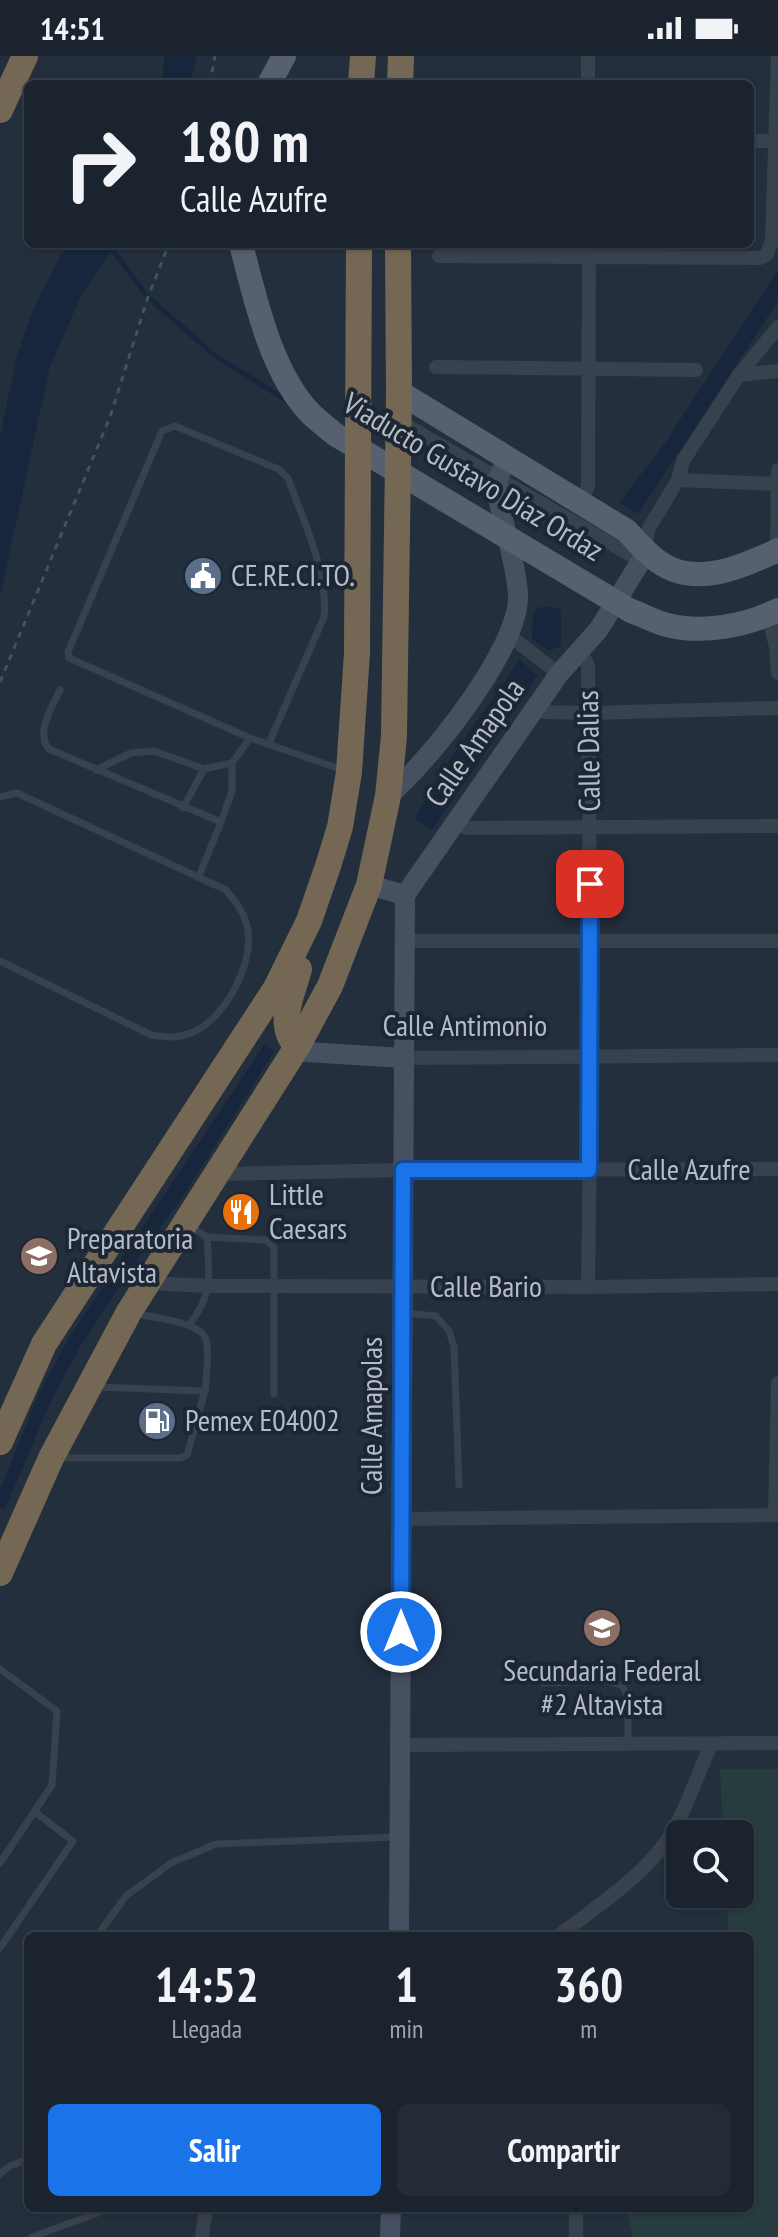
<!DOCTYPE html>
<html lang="es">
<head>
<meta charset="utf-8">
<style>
	body { margin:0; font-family:"PT Sans Narrow",sans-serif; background:#242b36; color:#f1f3f6; height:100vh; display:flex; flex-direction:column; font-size:30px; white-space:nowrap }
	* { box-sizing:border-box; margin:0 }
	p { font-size:26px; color:#a0a4aa }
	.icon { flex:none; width:44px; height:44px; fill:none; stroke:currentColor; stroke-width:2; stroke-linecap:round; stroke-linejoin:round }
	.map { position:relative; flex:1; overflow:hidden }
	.drawer { position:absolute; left:24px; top:1876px; width:730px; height:280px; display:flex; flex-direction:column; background:#1b232e; border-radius:12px; box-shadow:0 2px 6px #0004,0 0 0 2px #39404a }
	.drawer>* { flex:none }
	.guide { position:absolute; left:24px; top:24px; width:730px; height:168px; border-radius:12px; box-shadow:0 2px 6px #0004,0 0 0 2px #39404a; background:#1b232e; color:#f1f3f6; overflow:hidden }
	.fabs { position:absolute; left:666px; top:1764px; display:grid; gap:16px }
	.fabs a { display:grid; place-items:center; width:88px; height:88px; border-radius:12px; background:#1b232e; box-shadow:0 2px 6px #0004,0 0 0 2px #39404a; font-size:40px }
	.pin { position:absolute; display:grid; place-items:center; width:68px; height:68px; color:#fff; margin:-34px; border-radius:16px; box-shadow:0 4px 12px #0006 }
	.me { position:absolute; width:88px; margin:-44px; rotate:0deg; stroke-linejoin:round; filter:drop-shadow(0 0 6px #0008) }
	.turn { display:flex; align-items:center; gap:28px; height:168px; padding:0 24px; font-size:36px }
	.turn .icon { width:104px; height:104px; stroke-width:2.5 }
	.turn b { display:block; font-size:56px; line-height:68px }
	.eta { display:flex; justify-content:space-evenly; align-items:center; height:136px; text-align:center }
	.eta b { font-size:48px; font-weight:800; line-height:56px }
	.primary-button { display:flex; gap:16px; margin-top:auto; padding:16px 24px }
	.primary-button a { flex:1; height:92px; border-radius:12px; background:#1a73e8; color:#fff; font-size:32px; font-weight:800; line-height:92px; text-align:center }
	.primary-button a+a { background:#242b36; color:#f1f3f6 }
	.status { display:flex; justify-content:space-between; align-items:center; height:56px; padding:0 40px; background:#1b232e; direction:ltr }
	.status svg { height:22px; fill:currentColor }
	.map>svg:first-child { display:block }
</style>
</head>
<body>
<div class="status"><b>14:51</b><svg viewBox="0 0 49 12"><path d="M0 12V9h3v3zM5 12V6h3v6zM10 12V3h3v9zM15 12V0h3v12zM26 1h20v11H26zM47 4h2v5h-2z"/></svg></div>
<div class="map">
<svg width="778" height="2181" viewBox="0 0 778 2181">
	<rect width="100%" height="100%" fill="#242f3e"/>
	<path fill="#263c3f" d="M720,1713H778V2181H633L626,2155L750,2152V1880H729L726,1838H740V1778H723Z"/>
	<path fill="#17263c" d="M165,0H197L190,28H161Z
		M71,188H115L80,242L50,310L0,541V380L17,299L36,247L59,203Z
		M778,214V245L638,458L619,447L665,387Z
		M549,550L561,554V590L549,595L532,583L533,562L537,552Z
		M520,603L537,620L432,774L415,763L436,724Z
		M265,987L274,996L180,1145L153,1180L80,1291L51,1345L5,1453L0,1451V1434L39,1337L70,1280Z"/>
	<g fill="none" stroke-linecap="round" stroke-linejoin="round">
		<path stroke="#17263c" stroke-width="5" d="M108,188L148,241L214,299L289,346"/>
		<path stroke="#3f5557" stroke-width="3" stroke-dasharray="6 6" stroke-linecap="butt" d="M210,28L215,0
			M0,626L110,361L148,241L169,188"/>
		<path stroke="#38414e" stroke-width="7" d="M60,634C52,652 35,676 49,693L221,766L232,735V707L250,682
			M269,687L324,561C329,518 303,464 288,422L278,413L175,370L162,375L68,596L69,602L250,682L343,714
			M96,714L131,697L154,695L204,713L232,707
			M0,741L17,737L226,834C234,844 242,853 246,866C258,900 227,962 193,976C179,983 166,981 151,979L0,905
			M183,752L204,713
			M199,820L221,766
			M207,1181L266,1184L274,1191V1338
			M405,1257L436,1260L449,1275L454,1291L459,1429
			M189,1269C214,1238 209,1219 207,1181L190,1170
			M95,1331L205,1335C206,1320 210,1299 206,1284C202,1266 152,1261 136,1258
			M57,1402H180L187,1399L205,1335
			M0,1613L57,1655L52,1729L0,1807
			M544,1627L607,1625L622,1629L628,1641V1687
			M97,1880L126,1840L171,1807L216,1788L396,1781
			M0,1892L73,1785L35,1756
			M0,2118L10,2110L28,2103
			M32,2181L111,2152"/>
		<path stroke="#38414e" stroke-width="14" d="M588,0V28
			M750,85H778
			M439,200L760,202L767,198L772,185L778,0
			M436,311L696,314
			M739,319L778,315
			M399,365L641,505
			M678,424L778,428
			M580,445L588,431L589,188
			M644,494L649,472L678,424L683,405L739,319L778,271
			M777,495L778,414
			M768,559L776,591L778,617
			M510,580L559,618
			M580,594L588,609L591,1000L588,1231
			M536,653L545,656L589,657L778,652
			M455,766L467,772L778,770
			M404,885H778
			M403,1002L778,999
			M217,1118L403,1114L778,1113
			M145,1227L209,1230L588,1231L778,1228
			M775,1459L778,1327
			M402,1463L778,1459
			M400,1689L778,1687
			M558,1880C592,1854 631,1829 659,1795C683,1766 695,1723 711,1689
			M202,2181L206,2152
			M576,2181V2152"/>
		<path stroke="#465061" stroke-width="20" d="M388,740C429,706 517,595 518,542C518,515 503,466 497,438L498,422L508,401
			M369,829L405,839
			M405,839L559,618L599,573L641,505L644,494
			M297,991L306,996L403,1002
			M399,1880L405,839
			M390,2181L391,2152"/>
		<path stroke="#56606e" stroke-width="24" d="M269,28L284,0
			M241,188C255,242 271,318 312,359C320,366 328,373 336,379L631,555C643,559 655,566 667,569C702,578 746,570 778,554
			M399,336L627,475C637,486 647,498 659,506C695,532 742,511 778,494"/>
		<path stroke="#746855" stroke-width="26" d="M361,28L363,0
			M400,28L401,0
			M0,54L25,0
			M297,991C276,967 292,941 299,913
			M0,1386L44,1288L276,932L309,865L328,810L340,771L349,716L357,597L359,188
			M0,1517L51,1402L129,1256L297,991L330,930L369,829L388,740L394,680L399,336L398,188"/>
	</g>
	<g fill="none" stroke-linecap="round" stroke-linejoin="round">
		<g stroke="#114b97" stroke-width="20">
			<path id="route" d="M401,1576L403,1114H589L590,828"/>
		</g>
		<use href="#route" stroke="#1a73e8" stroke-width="14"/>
	</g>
	<defs>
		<g id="civic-disc" transform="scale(2)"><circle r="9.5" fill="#5c6f8a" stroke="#1d2633"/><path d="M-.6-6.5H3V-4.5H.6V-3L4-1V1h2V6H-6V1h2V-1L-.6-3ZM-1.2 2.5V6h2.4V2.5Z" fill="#fff"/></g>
		<g id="restaurant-disc" transform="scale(2)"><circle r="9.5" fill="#e8710a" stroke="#1d2633"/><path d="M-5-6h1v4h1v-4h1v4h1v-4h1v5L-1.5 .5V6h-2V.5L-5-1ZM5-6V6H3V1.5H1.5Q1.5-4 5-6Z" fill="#fff"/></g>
		<g id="school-disc" transform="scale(2)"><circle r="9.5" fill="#8d6e63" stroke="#1d2633"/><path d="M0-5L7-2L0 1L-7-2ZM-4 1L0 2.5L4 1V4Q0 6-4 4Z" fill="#fff"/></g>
		<g id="fuel-disc" transform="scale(2)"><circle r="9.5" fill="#5c6f8a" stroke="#1d2633"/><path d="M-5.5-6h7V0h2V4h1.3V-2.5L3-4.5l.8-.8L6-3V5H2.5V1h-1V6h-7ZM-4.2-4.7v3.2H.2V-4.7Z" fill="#fff"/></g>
	</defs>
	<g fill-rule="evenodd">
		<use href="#civic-disc" x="203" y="520"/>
		<use href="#restaurant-disc" x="241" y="1156"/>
		<use href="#school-disc" x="39" y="1200"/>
		<use href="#fuel-disc" x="157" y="1365"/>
		<use href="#school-disc" x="602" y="1572"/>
	</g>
	<g text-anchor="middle" stroke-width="8" stroke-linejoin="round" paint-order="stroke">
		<g font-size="30" fill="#b4bcc9" stroke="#1d2633">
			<text transform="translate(473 421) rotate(31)" y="10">Viaducto Gustavo Díaz Ordaz</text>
			<text transform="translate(475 687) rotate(-55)" y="10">Calle Amapola</text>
			<text transform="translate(589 695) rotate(-91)" y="10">Calle Dalias</text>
			<text x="465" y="980">Calle Antimonio</text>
			<text x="689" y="1124">Calle Azufre</text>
			<text x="486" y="1241">Calle Bario</text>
			<text transform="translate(372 1360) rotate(-90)" y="10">Calle Amapolas</text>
		</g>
		<g font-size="30" fill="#b4bcc9" stroke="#1d2633" text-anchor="start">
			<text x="231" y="530">CE.RE.CI.TO.</text>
			<text x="269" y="1149">Little<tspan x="269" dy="34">Caesars</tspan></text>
			<text x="67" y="1193">Preparatoria<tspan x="67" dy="34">Altavista</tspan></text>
			<text x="185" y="1375">Pemex E04002</text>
			<text x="602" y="1625" text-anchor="middle">Secundaria Federal<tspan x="602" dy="34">#2 Altavista</tspan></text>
		</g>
	</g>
</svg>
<div class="fabs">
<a><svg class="icon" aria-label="search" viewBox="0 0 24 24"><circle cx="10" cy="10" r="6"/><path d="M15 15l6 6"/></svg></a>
</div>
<div class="pin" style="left:590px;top:828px;background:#d93025"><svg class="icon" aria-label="arrive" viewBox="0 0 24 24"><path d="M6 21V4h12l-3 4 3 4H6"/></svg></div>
<svg class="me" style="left:401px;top:1576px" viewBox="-20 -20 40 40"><circle r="17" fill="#1a73e8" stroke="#fff" stroke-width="3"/><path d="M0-11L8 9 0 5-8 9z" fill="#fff"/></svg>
<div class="guide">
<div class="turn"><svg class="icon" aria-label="right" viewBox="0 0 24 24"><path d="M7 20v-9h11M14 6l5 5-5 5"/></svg><div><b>180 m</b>Calle Azufre</div></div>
</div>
<section class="drawer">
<div class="eta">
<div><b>14:52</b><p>Llegada</p></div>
<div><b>1</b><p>min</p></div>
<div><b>360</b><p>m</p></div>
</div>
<div class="primary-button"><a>Salir</a><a>Compartir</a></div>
</section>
</div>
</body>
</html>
